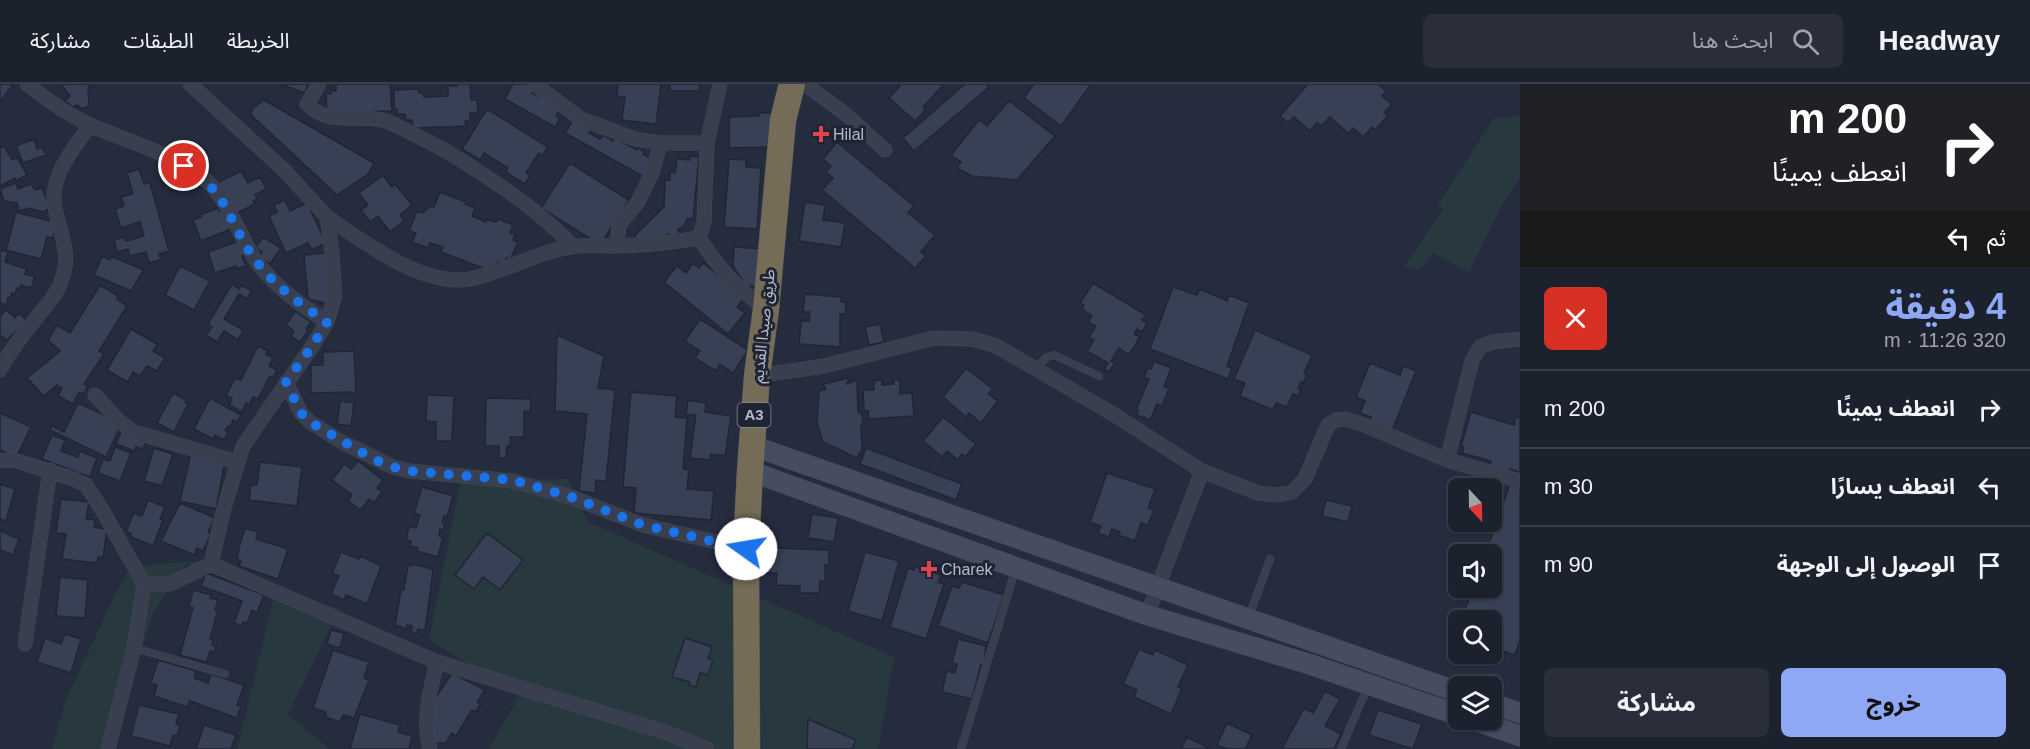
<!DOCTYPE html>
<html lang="ar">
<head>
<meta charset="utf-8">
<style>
	body { margin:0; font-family:Helvetica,"Noto Sans Arabic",sans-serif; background:#292e3a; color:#f1f3f6; direction:rtl; height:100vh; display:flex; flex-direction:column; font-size:22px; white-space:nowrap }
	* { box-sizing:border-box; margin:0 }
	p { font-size:20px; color:#a0a3aa }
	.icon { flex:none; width:33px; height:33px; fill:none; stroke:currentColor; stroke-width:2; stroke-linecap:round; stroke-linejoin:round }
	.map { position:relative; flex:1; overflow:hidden; direction:ltr }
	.panel { display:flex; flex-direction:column; background:#1c212e; width:510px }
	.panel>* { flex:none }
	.guide { background:#202124; color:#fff; overflow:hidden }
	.needle { width:39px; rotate:158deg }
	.controls { position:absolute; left:1448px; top:394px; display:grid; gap:12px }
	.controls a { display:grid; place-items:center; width:54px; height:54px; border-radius:9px; background:#1c212e; box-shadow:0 2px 4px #0004,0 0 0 2px #3a3e4a; font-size:30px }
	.pin { position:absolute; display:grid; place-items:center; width:51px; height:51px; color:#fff; margin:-26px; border:3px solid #fff; border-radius:50%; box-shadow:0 2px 6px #0007 }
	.me { position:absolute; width:66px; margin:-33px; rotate:283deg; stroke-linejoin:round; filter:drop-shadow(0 0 4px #0008) }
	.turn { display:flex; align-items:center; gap:21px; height:126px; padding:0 24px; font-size:27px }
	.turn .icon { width:78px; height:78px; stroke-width:2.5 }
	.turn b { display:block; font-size:42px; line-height:51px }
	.then { display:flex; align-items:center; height:57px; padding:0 24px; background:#0003; gap:12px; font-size:22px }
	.round { display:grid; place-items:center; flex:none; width:63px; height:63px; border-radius:9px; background:#292e3a }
	.head { display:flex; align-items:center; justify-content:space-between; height:102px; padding:0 24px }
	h1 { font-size:36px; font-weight:700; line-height:45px; color:#8ea8f5 }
	.action { display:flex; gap:12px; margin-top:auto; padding:12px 24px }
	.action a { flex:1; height:69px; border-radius:9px; background:#8ea8f5; color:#111; font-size:24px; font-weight:700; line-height:69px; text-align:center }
	.action a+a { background:#292e3a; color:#f1f3f6 }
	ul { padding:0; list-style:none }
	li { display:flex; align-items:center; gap:18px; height:78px; padding:0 24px; border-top:2px solid #3a3e4a }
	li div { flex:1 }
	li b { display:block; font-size:22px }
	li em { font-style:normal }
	header { display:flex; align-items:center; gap:36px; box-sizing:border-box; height:84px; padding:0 30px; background:#1c212e; border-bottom:2px solid #3a3e4a }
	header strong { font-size:28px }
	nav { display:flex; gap:33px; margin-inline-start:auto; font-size:21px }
	.search { width:420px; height:54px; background:#292e3a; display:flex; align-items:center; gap:15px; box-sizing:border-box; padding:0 21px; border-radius:9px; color:#a0a3aa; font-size:22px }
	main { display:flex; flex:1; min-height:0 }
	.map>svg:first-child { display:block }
</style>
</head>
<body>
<header>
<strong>Headway</strong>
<div class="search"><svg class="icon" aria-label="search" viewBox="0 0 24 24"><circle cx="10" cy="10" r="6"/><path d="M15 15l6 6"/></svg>ابحث هنا</div>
<nav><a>الخريطة</a><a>الطبقات</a><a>مشاركة</a></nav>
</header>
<main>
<section class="panel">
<div class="guide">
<div class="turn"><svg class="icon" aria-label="right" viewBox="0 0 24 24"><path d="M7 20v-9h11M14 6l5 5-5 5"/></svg><div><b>200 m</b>انعطف يمينًا</div></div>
<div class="then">ثم<svg class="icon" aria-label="left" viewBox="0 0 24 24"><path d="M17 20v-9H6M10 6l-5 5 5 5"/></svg></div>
</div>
<div class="head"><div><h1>4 دقيقة</h1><p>320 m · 11:26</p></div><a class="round" style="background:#d93025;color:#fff"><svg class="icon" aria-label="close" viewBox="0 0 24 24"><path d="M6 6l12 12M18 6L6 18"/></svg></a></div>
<ul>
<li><svg class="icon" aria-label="right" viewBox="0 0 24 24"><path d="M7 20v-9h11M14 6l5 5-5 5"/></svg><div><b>انعطف يمينًا</b></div><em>200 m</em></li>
<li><svg class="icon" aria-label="left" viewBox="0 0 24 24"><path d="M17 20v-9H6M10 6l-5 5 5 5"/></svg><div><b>انعطف يسارًا</b></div><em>30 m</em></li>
<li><svg class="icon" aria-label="arrive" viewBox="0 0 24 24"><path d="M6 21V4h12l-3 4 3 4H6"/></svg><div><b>الوصول إلى الوجهة</b></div><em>90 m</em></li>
</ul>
<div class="action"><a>خروج</a><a>مشاركة</a></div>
</section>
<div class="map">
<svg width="1520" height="665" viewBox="0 0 1520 665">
	<rect width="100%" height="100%" fill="#252c3e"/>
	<path fill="#27393f" d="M1520,32V94L1504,117L1469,188L1433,169L1419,186L1404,182L1444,125L1437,122L1494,34Z
		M568,395L588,438L894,573L878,665H489L519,612L429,555L461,396Z
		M199,477L273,506L339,525L288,631L330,665H237L274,513L246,499L187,479L153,529L122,626L106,665H52L65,618L113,515L127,489L134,482Z"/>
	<path fill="#374054" stroke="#202635" stroke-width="1.5" d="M0,0H13L0,18Z
		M61,0H90L88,2L90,5L88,6L89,22L82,25L77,21L73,23L65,17L70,12Z
		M280,0H308L305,9Z
		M336,0H390L392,27L327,29L326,10H331V7H336Z
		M457,0H470L471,16H477L478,29H470V36L465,37L466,42L413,44L412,36H406L405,30H397V25H394V6L419,5V9H423L424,13L448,12V2H457Z
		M513,0H526L534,5L532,9L560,24L556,32L560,34L555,43L505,15Z
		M618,0H661L656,40L622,36L625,13L617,12Z
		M670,0H699V7H670Z
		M898,0H944L923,23L925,26L915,37L889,14L900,2Z
		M965,0H986L989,3L914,67L903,54Z
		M1034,0H1087L1090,2L1061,42L1024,14Z
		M1308,0H1378L1386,7L1382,12L1392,20L1384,29L1388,32L1375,46L1372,43L1363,53L1353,44L1349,50L1330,33L1321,42L1317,39L1310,47L1294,33L1288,39L1280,32Z
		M264,16L374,79L368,90L337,111L251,31L253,24Z
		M1009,17L1055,52L1017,96L972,92L957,84L961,78L951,71L979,36L987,42Z
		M487,25L548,63L542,72L539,69L526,89L530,91L525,100L506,88L508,84L484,69L480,76L462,65Z
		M759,29H772V63L729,64V33L759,32Z
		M573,36L591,46L589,49L600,55L603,51L613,57L615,54L637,66L638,64L644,68L643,70L651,75L648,80L651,82L644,93L565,49Z
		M34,55L37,65L42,63L46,71L23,79L16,62Z
		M837,58L914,122L908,129L935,151L921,168L926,172L915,184L822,106L833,94L826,88L831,82L823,75Z
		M4,62L12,76L17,73L27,91L16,97L15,94L0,102V64Z
		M690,72L699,73L693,135L687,134L684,142L678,145L680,149L670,153L669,150L640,160L636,156L635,151L664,123L665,96H670V88L675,89L677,75L690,76Z
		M729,75L746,76V83L761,84L757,145L724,143Z
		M570,79L629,116L600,161L541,124Z
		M139,85L144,100L150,99L169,167L159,170L161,176L149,179L146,168L130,172L128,165L117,168L114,156L125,153L126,157L144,152L140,138L121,144L115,125L124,122L121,113L133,110L127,89Z
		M241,87L248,99L260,93L266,105L255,111L257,115L253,117L255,120L233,131L217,99Z
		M383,91L392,103L395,100L412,121L400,131L404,137L390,148L378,132L370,138L361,126L368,121L359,109Z
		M16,99L18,105L31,100L35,106L42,104L50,124L43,128L29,124L19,127L17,119L4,117L0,105Z
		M440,108L466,118L465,120L475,124L472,132L486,138L487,135L496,138L498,135L513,141L510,149L515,151L513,156L518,158L510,176L506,174L504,180L498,178L496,185L489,183L488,186L441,168L443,163L430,159L428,164L412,158L416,149L409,147L417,127L423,129L430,122L434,123Z
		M285,116L290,127L307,119L326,159L312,166L308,159L286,169L269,132L277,128L274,121Z
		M805,118L825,121L823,136L845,139L841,163L799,157Z
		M218,124L220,128L224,127L231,145L201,157L193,136L201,133L200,131Z
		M16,128L57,139L53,154L47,153L41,175L6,166Z
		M263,153L281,164L270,180L259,173L262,168L255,164Z
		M239,157L248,170L242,172L246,182L237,185L236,182L215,189L208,168Z
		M734,163L765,165L763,203L746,202L733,182Z
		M0,166L8,168L5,178L27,185L25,190L35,193L31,204L21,201L19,205L17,204L15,210L12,209L10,214H8L6,221L1,219L0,222Z
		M325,169L329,220L308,215L304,171Z
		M102,172L110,176L111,172L144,186L131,207L94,191Z
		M693,179L699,184L703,179L745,213L737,223L745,229L728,250L664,198L677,182L686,189Z
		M180,182L210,197L194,226L165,211Z
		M1093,199L1146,231L1142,236L1147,239L1142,248L1137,245L1134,250L1140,253L1129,271L1119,264L1111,277L1115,279L1109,288L1104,285L1108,279L1087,267L1094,256L1089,253L1096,242L1088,238L1092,232L1082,225L1084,221L1080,219Z
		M232,200L239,205L242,201L252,207L247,215L239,210L224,235L243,246L238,256L224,247L217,258L206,251L212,243L208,240Z
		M100,201L118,212L117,215L127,222L99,267L104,270L84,300L88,302L83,310L79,308L73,320L58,312L62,304L57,301L44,312L27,294L60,267L48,256L57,241L70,249Z
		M1173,203L1197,211L1200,205L1227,217L1229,211L1249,219L1227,282L1232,284L1228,295L1150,265Z
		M805,210L841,213V218L846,219L845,230H840V263L799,260L801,237H809L810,228H803Z
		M6,226L15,234L19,229L27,237L7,256L0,251V232Z
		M295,227L311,238L306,245L308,247L300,258L291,252L294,247L286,241Z
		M700,235L748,266L733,289L720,280L716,287L695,274L700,267L685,257Z
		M880,240L884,258L869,261L865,243Z
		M131,245L157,260L153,267L165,274L157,287L147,282L140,292L133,288L128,298L107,286Z
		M1255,246L1312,271L1304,290L1307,291L1303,299L1301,298L1298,304L1301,305L1298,312L1293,310L1287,323L1276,319L1273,326L1240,312L1245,299L1234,295Z
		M557,251L604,272L598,304L615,306L606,397L596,396L595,409L579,407L587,330L555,327Z
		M258,262L268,267L266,270L273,274L269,282L277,286L273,294L270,292L258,315L253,313L249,321L246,319L242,328L229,321L232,314L226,312L235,294L241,296Z
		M354,267L356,308L311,309V281H323V268Z
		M1154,277L1171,284L1164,303L1169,304L1162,322L1157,320L1150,336L1137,331L1138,326H1136L1149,295L1144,293L1148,284L1151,285Z
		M1370,279L1400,291L1403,282L1416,287L1391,349L1368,340L1371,333L1360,329L1365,317L1356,313Z
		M966,284L993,305L988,310L998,317L981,339L969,329L966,333L943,313Z
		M849,294L847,300L857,296L858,328L861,329L864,340H861L862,366L857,374L823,358L817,339L819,307L826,305L823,300Z
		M882,296V301L894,300L893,296H900V310L912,309L914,332L869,335L868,327H864L863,306H874V297Z
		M631,308L677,312L675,333L687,334L683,385L689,386L687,405L714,407L711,436L634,429L636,404L623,403Z
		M173,309L186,316L185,318L188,320L174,348L157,339Z
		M427,311L454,312L452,357H436V338L426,337Z
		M210,314L241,331L237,338L233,336L230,343L228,342L225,346L228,348L224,356L215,351L213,355L194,345Z
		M486,314L531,315L530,328L524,327V353H510V362H507L506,374H499V362H485Z
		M688,316L706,319L705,328L731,332L725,372L711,370L710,376L690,374L696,331L686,330Z
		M340,317L354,319L351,342L337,340Z
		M78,319L122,339L106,373L50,346L52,342L64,348Z
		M1471,328L1514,341L1516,333L1520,334V388L1510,385L1509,390L1489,384L1491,377L1462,369L1464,363L1461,362Z
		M0,329L31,343L16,374L0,366Z
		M943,333L976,360L965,373L962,370L958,376L947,367L942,373L923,357Z
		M122,345L147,354L143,365L136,363L134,367L116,360Z
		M52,351L65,356L61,367L78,373L80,367L97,374L90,393L42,375Z
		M115,363L131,369L120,397L98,389L103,375L110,377Z
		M154,364L173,370L162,402L144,397Z
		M866,364L962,400L956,416L860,380Z
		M191,369L225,377L216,425L180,417Z
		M358,377L383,396L377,404L382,408L374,419L369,415L360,426L348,416L352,411L332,396L344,380L351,385Z
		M260,378L302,383L297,422L249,416L251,401H257Z
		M1107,389L1155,405L1148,424L1154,426L1148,441L1141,439L1135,457L1119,451L1120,448L1112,445L1109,453L1098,449L1101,442L1090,438Z
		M0,400L15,405L6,437L0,435Z
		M1510,400L1520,403V556L1515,571L1491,563V537H1461L1473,504H1491V471H1485Z
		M422,403L453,412L447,433L444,432L442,438L445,439L443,446L440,445L439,452L443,453L438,473L417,467L418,464L410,462L411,457L406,456L409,442L416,444L420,431L414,429Z
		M61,415L89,418L86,435L95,436L94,443L107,445L103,474L98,473L97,479L62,475L66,450L56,449Z
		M148,416L165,423L160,435L163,436L153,462L131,453V450L126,448L134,429L142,432Z
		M1326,416L1352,422L1348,438L1322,432Z
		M180,419L215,434L208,448L211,450L203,467L197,464L194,471L161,457Z
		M812,430L838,434L834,458L808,454Z
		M245,444L258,448L256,455L288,465L278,495L239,482L241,477L237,475L239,467H238Z
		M0,447L19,455L13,471L0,466Z
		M487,449L523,476L500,506L483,493L474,505L455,491Z
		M775,464L829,466V481H825V498L820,497L819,509H800V502L776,501L777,489H763V476L774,477Z
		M341,468L359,475L361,472L381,482L367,520L346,511L344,516L331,510L339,492L332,489Z
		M865,468L899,477L882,537L848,527Z
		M413,480L432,485L433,487L425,546L418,545L417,549L411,548L412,542L407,541V545L395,541L401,506H404L408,481L412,482Z
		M915,483L941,491L938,498L944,500L926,555L890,543L908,484L914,486Z
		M206,489L264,511L257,529L252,526L247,539L243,538L242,542L234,539L242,517L201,502Z
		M60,493L88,496L85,534L56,532Z
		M962,498L1004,511L988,559L938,542L952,502L959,504Z
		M193,506L211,511L210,514L218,516L215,526H218L210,555H213L212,561L216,562L214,568L210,567L207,578L180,571L193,524L189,522Z
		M331,546L344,549L340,564L327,560Z
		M65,550L81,555L71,589L37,578L45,554L61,560Z
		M685,554L712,563L708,575L713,576L708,591L700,589L696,603L689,601L690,598L672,593Z
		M958,555L986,562L984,581L981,580L972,615L942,608L947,587L955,589L957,580L952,579Z
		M1139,565L1153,571L1155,566L1188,581L1178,603L1182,605L1171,630L1134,613L1137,606L1123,600Z
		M333,566L369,578L364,594L369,596L354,634L343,631L340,638L325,633L326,628L313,624Z
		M158,576L196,587L194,594L208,599L211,590L244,601L237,621L241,622L237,634L190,617L187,623L154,612L157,601L151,599Z
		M452,589L485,606L477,618L481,620L475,628L472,626L456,652L452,649L446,659H432L434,616Z
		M1325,607L1340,615L1325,642L1341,650L1334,665H1282L1304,624L1313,629Z
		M139,621L179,630L176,640L180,641L177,652L173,651L170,662L131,652Z
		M1378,626L1422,640L1413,665L1369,651Z
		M360,630L400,641L398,648L412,652L409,665H350Z
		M808,635L856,656L852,665H807Z
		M1227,639L1252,651L1245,665H1227L1217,661Z
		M204,641L236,651L231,665H196Z
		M1187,653L1210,665H1181Z"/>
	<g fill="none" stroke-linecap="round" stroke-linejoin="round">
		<g stroke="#424857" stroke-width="8">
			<path id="lane" d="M1036,285L1047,273L1054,271L1099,292
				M1249,532L1270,475
				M134,564L225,590
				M961,665L1015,487
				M1341,665L1368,602"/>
		</g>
		<g stroke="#424857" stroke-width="15">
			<path id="street" d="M27,0C47,16 68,31 92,42C125,56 171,70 200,91C227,111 237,148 255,175C272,201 301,221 327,238
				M190,0L285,87L327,133L332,169L335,212L327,238L313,261L243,362L224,424L211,480
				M319,0L307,20C328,43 362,29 386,37C390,38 395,41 399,43C416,51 431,59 448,68C493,96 536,124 573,162
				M534,0L581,35L635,55L660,59H707
				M805,0L844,29L885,66
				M327,133C365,159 426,206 475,194C508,186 537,168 571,163C586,160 602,162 617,162C645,161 671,159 699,154
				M699,154L704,138L707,59L720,0
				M699,154C719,184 736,204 766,225
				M617,162L619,141L638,118L653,87L660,59
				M0,286C9,268 21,253 34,237C44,223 57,212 62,195C73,165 55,141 54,114C53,89 76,59 91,41
				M757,292L824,282L934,254L972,255L994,261L1017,274L1113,330L1202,387L1258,409L1277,411L1292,408L1305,395L1328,341L1336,336L1346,335L1367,342L1447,376L1520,397
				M286,298L301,329L310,338L342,358L393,383L410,387L512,397L571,413L643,441L746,465
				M95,311L119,337L134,348L237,378
				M1447,376L1472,277L1480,263L1492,258L1520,255
				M0,377L10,376L20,378L74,395L86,401L101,424L144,500
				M1147,531L1202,387
				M25,560L50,386
				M108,665L134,564L144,500H170L211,480L437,578L665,648L707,665
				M430,665C422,635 430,607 437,578"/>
		</g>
		<g stroke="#424857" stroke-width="21">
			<path id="secondary" d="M753,362L1458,608
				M750,387L1147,531L1309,580L1458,631
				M1491,619L1520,629
				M1474,636L1520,652"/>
		</g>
		<g stroke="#414756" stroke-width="27">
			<path id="highway" d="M747,665L746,465L750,387L757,292L766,225L783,36L792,0"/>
		</g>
		<use href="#lane" stroke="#393f4e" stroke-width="7"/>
		<use href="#street" stroke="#393f4e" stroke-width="14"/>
		<use href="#secondary" stroke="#474d61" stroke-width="20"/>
		<use href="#highway" stroke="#746c56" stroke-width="26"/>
	</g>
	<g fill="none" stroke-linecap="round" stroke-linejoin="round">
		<path stroke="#1a73e8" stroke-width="10" stroke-dasharray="0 18" d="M184,82C229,107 229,141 256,177C275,202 301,221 327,238L313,261L286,298L301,329L310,338L373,375L393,383L410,387L512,396L571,413L643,441L746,465"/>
	</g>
	<g fill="#e0444e" stroke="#1e2433" stroke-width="2">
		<path d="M818 41h6v6h6v6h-6v6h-6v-6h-6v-6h6z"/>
		<path d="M926 476h6v6h6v6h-6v6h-6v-6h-6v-6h6z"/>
	</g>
	<g text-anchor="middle" stroke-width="6" stroke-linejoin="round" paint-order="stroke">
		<rect fill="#1e2433" stroke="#888d9c" stroke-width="1.5" x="737.5" y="319" width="33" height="24" rx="4.5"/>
		<g font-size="15" font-weight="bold" fill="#b5bac9">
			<text x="754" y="336">A3</text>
		</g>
		<g font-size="16" fill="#b5bac9" stroke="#1e2433" text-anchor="start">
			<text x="833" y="56">Hilal</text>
			<text x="941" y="491">Charek</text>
		</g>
		<g font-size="16" fill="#b5bac9" stroke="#1e2433">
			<text transform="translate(763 242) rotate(-84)" y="6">طريق صيدا القديم</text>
		</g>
	</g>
</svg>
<div class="controls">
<a><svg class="needle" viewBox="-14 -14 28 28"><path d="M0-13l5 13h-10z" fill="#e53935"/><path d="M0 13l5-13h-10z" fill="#a0a3aa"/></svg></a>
<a><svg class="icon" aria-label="sound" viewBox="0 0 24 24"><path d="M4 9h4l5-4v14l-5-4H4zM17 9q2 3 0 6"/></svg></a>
<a><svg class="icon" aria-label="search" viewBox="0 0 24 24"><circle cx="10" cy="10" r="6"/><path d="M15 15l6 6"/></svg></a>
<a><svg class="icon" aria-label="layers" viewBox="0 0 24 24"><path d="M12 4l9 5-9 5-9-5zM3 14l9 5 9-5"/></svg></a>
</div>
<div class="pin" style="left:184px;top:82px;background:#d93025"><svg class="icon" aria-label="arrive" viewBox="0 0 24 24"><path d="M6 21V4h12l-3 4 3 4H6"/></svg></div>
<svg class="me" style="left:746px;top:465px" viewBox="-20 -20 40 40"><circle r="19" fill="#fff"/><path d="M0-13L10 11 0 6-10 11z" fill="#1a73e8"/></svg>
</div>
</main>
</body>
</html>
